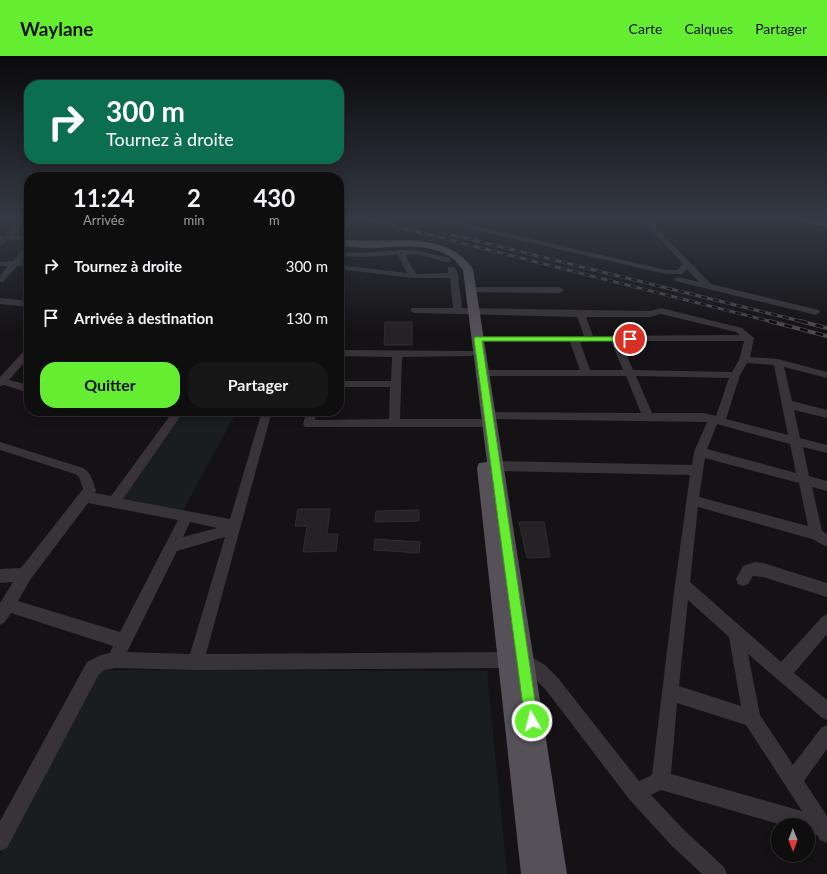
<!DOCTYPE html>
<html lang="fr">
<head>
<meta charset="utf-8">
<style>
	body { margin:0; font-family:Lato,sans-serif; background:#181718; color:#f1f3f6; height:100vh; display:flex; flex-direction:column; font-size:15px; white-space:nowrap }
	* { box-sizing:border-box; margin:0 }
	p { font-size:13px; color:#9b9c9e }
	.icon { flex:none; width:22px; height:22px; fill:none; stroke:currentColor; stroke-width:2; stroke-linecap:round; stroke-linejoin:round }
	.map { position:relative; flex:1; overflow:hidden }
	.details { position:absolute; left:24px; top:116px; width:320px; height:244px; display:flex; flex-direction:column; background:#0f0e0f; border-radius:16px; box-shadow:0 2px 10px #0003,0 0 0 1px #2f2e2f }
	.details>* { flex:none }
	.banner { position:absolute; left:24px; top:24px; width:320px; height:84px; border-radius:16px; box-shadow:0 2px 10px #0003,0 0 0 1px #2f2e2f; background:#0b6e4f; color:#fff; overflow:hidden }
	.needle { width:26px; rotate:179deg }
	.tools { position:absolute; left:771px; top:762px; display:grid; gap:8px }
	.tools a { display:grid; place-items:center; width:44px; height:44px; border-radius:50%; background:#0f0e0f; box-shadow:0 2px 10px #0003,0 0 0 1px #2f2e2f; font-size:20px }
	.pin { position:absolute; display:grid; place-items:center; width:34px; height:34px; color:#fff; margin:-17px; border:2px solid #fff; border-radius:50%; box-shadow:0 1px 4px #0007 }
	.me { position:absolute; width:44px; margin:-22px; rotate:352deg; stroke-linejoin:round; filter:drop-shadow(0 0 3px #0008) }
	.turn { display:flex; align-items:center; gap:14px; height:84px; padding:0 16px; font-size:18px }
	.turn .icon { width:52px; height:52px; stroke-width:2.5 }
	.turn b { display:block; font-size:28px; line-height:34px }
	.eta { display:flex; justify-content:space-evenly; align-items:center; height:68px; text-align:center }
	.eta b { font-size:24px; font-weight:700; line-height:28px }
	.action { display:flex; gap:8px; margin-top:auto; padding:8px 16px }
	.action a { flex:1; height:46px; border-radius:16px; background:#65ed31; color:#111; font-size:16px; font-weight:700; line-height:46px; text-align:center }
	.action a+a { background:#181718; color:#f1f3f6 }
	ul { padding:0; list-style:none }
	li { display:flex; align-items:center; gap:12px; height:52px; padding:0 16px }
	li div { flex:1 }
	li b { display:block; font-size:15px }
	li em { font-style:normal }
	header { display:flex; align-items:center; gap:24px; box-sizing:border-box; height:56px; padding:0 20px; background:#65ed31; color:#111 }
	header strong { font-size:19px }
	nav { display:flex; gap:22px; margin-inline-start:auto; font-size:14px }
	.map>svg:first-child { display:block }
</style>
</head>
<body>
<header>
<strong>Waylane</strong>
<nav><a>Carte</a><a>Calques</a><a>Partager</a></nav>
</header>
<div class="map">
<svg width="827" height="818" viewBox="0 0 827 818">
	<rect width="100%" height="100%" fill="#141214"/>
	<path fill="#191d1f" d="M178,355H237L181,458L114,446Z
		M98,614L487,615L507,818H0V799Z"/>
	<path fill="#252225" stroke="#302c30" d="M385,266H412V289H384Z
		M298,453H330L327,478H338L336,495L303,496L307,470H295Z
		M419,454V465L375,466L376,455Z
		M519,466H544L550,501L527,502Z
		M375,483L420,486L419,497L374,494Z"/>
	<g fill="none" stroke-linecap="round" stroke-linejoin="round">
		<path fill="#383339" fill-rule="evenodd" d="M22,162L29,163L12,180H29V184H8L0,190V180H4Z
			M429,162H441L666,214H677L683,208L640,162H647L711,228L819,254L820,256L816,259L675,225L674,223L678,221L699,226L687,213L682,218H666L432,164Z
			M26,190H29V197L22,205H29V209L17,210L3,226H0V219L8,210H0V206L13,205Z
			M400,194H415L450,202V206H447L415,198L405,199L416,218L448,217V211H454L458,219L462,252L650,255L661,252L742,272L754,282L750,301L778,303L827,316V322L784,311L792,345L827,354V362L794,354L800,382L827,389V397L803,391L809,420L827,425V435L812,431L822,475L827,478V491L812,483L698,451L690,526L781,606L822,561L827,558V578L794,617L827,644V664L821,661L748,598L760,659L793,709L821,672L827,669V693L804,725L827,760V787L820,784L817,779L808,776V769H782L661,734L651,739L685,775L724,811L727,818H702L671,789L629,743L546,634L533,621L521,612L196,614L115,612L104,614L99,618L7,792L0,795V765L87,606L101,599L110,597L113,590L11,557L5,566L0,569V547L13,526L0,527V513L21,512L83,433L79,421L75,418L0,394V386L83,412C91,416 93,426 96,434L95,437L111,440L169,361L154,358L153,355H184L123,443L230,463L262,355H272L206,598L523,596L545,609L558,622L639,725L652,719L675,529L690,419L496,415L492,413L490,410L492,407L496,405L692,409L694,396L707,366L485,363L484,360L485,357L489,356L641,357L626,320H483L478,317L483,314H580L570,286H478L473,283L478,280H584L577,261L415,257L412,256L411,254L412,252H453L450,222H413L339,213V209L407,217L398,199L362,201L339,200V196L362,197ZM661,258L736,276L740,279L593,280L586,261H650ZM592,285H611L623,314H590L580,286ZM621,285H744L739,304L732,316L633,314ZM747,307L774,309L788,379L726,363L740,319ZM636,320L729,322L716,360L704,357H652ZM717,368L790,388L796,417L707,393ZM705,402L799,427L808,470L699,441ZM88,447L178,464L120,576L18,545L30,524ZM190,466L217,472L183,481ZM225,481L190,598L127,596L177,495ZM688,544L729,581L741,650L679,630ZM677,647L746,669L802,755L671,718Z
			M472,231H560L564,234L560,237L469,236L468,234L469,232Z
			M0,242L29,245V251L0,248Z
			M29,292V301L9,324L29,329V337L4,329L0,330V321L26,293Z
			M339,294L474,295L476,297L471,300L402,301L400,363H480L484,364L486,367L484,370L480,371H305L303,368L307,355H317L315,364L389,363L390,331H339V325H391L392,301L339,300Z
			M755,506L763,507L827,527V541L763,521L753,520L748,528L743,530L738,528L736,523L743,510Z"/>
		<path fill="#565058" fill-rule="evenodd" d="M346,162H357L342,175L339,176V168Z
			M339,183C383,190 443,170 473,213L567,818H521L477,412L479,407L487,406L463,214C460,210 456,205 452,202C430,186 399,191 373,192C362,192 350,191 339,189Z"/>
		<path fill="#68606a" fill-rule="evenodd" d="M792,162H812L827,165V171L793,164Z"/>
		<g stroke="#4c464e" stroke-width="3">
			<path id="rail-far1" d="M363,162L773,266
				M445,177L804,266"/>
		</g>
		<g stroke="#4c464e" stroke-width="4">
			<path id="rail" d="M769,265L827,280
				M800,265L827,272"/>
		</g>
		<use href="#rail-far1" stroke="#0f0d0f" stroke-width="2" stroke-dasharray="6" stroke-linecap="butt"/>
		<use href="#rail" stroke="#0f0d0f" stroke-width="2.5" stroke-dasharray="8" stroke-linecap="butt"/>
	</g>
	<linearGradient id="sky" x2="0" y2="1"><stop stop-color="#0b0a0b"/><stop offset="0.59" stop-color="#343945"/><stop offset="1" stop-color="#343945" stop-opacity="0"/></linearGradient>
	<rect width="827" height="276" fill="url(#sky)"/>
	<path fill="#65ed31" stroke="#429a20" d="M475,281H630L633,283L630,285H482L538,665L536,670L532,672L527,670L525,665L474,283Z"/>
</svg>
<div class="tools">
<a><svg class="needle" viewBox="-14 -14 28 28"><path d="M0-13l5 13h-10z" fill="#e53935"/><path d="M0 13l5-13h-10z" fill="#9b9c9e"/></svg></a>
</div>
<div class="pin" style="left:630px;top:283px;background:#d93025"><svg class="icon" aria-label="arrive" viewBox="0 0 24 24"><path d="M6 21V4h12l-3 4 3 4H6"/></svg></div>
<svg class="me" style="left:532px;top:665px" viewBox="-20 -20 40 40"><circle r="17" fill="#65ed31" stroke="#fff" stroke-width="3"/><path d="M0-11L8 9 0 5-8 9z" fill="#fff"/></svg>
<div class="banner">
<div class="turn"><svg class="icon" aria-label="right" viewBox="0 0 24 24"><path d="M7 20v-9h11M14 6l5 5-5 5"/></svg><div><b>300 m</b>Tournez à droite</div></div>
</div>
<section class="details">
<div class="eta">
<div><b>11:24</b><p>Arrivée</p></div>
<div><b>2</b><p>min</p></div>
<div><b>430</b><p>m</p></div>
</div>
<ul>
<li><svg class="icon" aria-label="right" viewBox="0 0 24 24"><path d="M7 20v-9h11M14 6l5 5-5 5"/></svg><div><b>Tournez à droite</b></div><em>300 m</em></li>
<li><svg class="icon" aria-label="arrive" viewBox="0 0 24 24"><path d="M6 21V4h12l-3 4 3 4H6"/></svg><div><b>Arrivée à destination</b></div><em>130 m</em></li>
</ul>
<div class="action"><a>Quitter</a><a>Partager</a></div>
</section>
</div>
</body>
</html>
